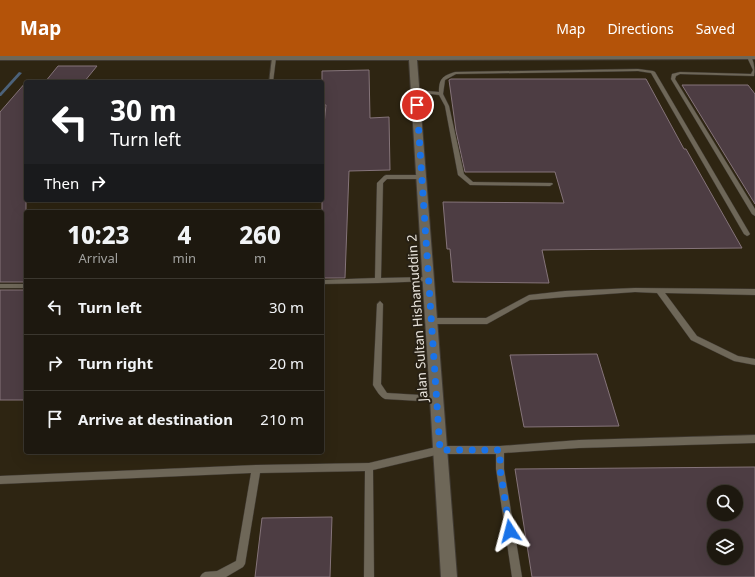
<!DOCTYPE html>
<html lang="en">
<head>
<meta charset="utf-8">
<style>
	body { margin:0; font-family:"Noto Sans",sans-serif; background:#2a251d; color:#f1f3f6; height:100vh; display:flex; flex-direction:column; font-size:15px; white-space:nowrap }
	* { box-sizing:border-box; margin:0 }
	p { font-size:13px; color:#a0a09e }
	.icon { flex:none; width:22px; height:22px; fill:none; stroke:currentColor; stroke-width:2; stroke-linecap:round; stroke-linejoin:round }
	.map { position:relative; flex:1; overflow:hidden }
	.sheet { position:absolute; left:24px; top:154px; width:300px; height:244px; display:flex; flex-direction:column; background:#1d180f; border-radius:4px; box-shadow:0 4px 16px #0002,0 0 0 1px #3b372f }
	.sheet>* { flex:none }
	.banner { position:absolute; left:24px; top:24px; width:300px; height:122px; border-radius:4px; box-shadow:0 4px 16px #0002,0 0 0 1px #3b372f; background:#202124; color:#fff; overflow:hidden }
	.controls { position:absolute; left:707px; top:429px; display:grid; gap:8px }
	.controls a { display:grid; place-items:center; width:36px; height:36px; border-radius:50%; background:#1d180f; box-shadow:0 4px 16px #0002,0 0 0 1px #3b372f; font-size:20px }
	.pin { position:absolute; display:grid; place-items:center; width:34px; height:34px; color:#fff; margin:-17px; border:2px solid #fff; border-radius:50%; box-shadow:0 1px 4px #0007 }
	.me { position:absolute; width:44px; margin:-22px; rotate:351deg; stroke-linejoin:round; filter:drop-shadow(0 0 3px #0008) }
	.turn { display:flex; align-items:center; gap:14px; height:84px; padding:0 20px; font-size:18px }
	.turn .icon { width:52px; height:52px; stroke-width:2.5 }
	.turn b { display:block; font-size:28px; line-height:34px }
	.then { display:flex; align-items:center; height:38px; padding:0 20px; background:#0003; gap:8px; font-size:15px }
	.eta { display:flex; justify-content:space-evenly; align-items:center; height:68px; text-align:center }
	.eta b { font-size:24px; font-weight:800; line-height:28px }
	ul { padding:0; list-style:none }
	li { display:flex; align-items:center; gap:12px; height:56px; padding:0 20px; border-top:1px solid #3b372f }
	li div { flex:1 }
	li b { display:block; font-size:15px }
	li em { font-style:normal }
	header { display:flex; align-items:center; gap:24px; box-sizing:border-box; height:56px; padding:0 20px; background:#b45309; color:#fff }
	header strong { font-size:19px }
	nav { display:flex; gap:22px; margin-inline-start:auto; font-size:14px }
	.map>svg:first-child { display:block }
</style>
</head>
<body>
<header>
<strong>Map</strong>
<nav><a>Map</a><a>Directions</a><a>Saved</a></nav>
</header>
<div class="map">
<svg width="755" height="521" viewBox="0 0 755 521">
	<rect width="100%" height="100%" fill="#272014"/>
	<path fill="#2e2512" fill-rule="evenodd" d="M0,0H755V521H0ZM26,26H322V144H26ZM26,156H322V396H26ZM714,436H736V458H714ZM714,480H736V502H714Z"/>
	<g fill="none" stroke-linecap="round" stroke-linejoin="round">
		<path fill="#4c627a" fill-rule="evenodd" d="M19,16L22,17L1,40H0V37Z"/>
	</g>
	<path fill="#4d3d43" stroke="#85747a" fill-rule="evenodd" d="M58,10H97L84,26H45Z
		M369,14L370,62L389,61L390,114L349,115L345,222H322V78H323L326,49H322V15Z
		M451,23H646L684,93H686L742,192L542,194L549,227L453,226L450,193H447L443,146L564,147L555,116H465L456,75L449,24Z
		M26,26V226H0V56Z
		M682,29H748L755,38V148Z
		M0,234H26V344H0Z
		M597,298L619,370L524,371L510,299Z
		M755,411V521H532L515,413ZM714,436H736V458H714ZM714,480H736V502H714Z
		M332,461L330,521H255L262,462Z"/>
	<g fill="none" stroke-linecap="round" stroke-linejoin="round">
		<g stroke="#403a32" stroke-width="1">
			<path id="lane" d="M747,0H751C754,6 755,13 754,20L680,18L676,20L675,23L755,153V160L752,158L671,23L672,18L680,16L751,18L753,14L747,1Z
				M272,1L276,2L273,26H269Z
				M638,13L653,15L655,16L750,178L749,179L747,180L744,178L651,17L638,15L456,18L445,24L443,38L449,50L464,118L473,126L552,127L553,128L550,130L470,129L458,119L445,50L439,39L416,36L414,35L416,34L439,36C439,23 442,20 455,16Z
				M386,119H422L425,121L422,123H387L383,127L381,222L429,221L432,223L431,225L378,227L322,228V224L375,222L377,127L384,120Z
				M0,228H26V232H0Z
				M635,232L755,233V239L665,237L697,280L738,300L755,303V309L734,305L691,284L657,237L635,236L565,241L530,244L487,268H432L430,267L428,265L430,263L432,262H486L529,239L565,235Z
				M380,245L383,248L381,328L387,337L437,340L440,341L441,343L440,345L437,346L385,343C380,341 376,334 373,329L377,248Z
				M755,379V387L579,392L504,397V413L522,521H512L496,413V398H440L373,414L374,521H364L365,415L260,417L245,508L243,511L226,521H200L202,518L205,516L217,515L236,505L251,417L0,428V420L256,409L369,407L440,390H500L579,384Z"/>
		</g>
		<g stroke="#403a32" stroke-width="2">
			<path id="street" d="M0,0H755V3L417,4L457,521H441L409,4H0Z"/>
		</g>
		<use href="#lane" fill="#6e6758" fill-rule="evenodd"/>
		<use href="#street" fill="#6e6758" fill-rule="evenodd"/>
	</g>
	<g fill="none" stroke-linecap="round" stroke-linejoin="round">
		<path stroke="#1a73e8" stroke-width="7" stroke-dasharray="0 12.6" d="M417,49L440,394H500V413L510,475"/>
	</g>
	<g text-anchor="middle" stroke-width="4" stroke-linejoin="round" paint-order="stroke">
		<g font-size="13" fill="#e8e3db" stroke="#272014">
			<text transform="translate(417 262) rotate(-94)" y="5">Jalan Sultan Hishamuddin 2</text>
		</g>
	</g>
</svg>
<div class="controls">
<a><svg class="icon" aria-label="search" viewBox="0 0 24 24"><circle cx="10" cy="10" r="6"/><path d="M15 15l6 6"/></svg></a>
<a><svg class="icon" aria-label="layers" viewBox="0 0 24 24"><path d="M12 4l9 5-9 5-9-5zM3 14l9 5 9-5"/></svg></a>
</div>
<div class="pin" style="left:417px;top:49px;background:#d93025"><svg class="icon" aria-label="arrive" viewBox="0 0 24 24"><path d="M6 21V4h12l-3 4 3 4H6"/></svg></div>
<svg class="me" style="left:510px;top:475px" viewBox="-20 -20 40 40"><path d="M0-17L14 15 0 8-14 15z" fill="#1a73e8" stroke="#fff" stroke-width="4"/></svg>
<div class="banner">
<div class="turn"><svg class="icon" aria-label="left" viewBox="0 0 24 24"><path d="M17 20v-9H6M10 6l-5 5 5 5"/></svg><div><b>30 m</b>Turn left</div></div>
<div class="then">Then<svg class="icon" aria-label="right" viewBox="0 0 24 24"><path d="M7 20v-9h11M14 6l5 5-5 5"/></svg></div>
</div>
<section class="sheet">
<div class="eta">
<div><b>10:23</b><p>Arrival</p></div>
<div><b>4</b><p>min</p></div>
<div><b>260</b><p>m</p></div>
</div>
<ul>
<li><svg class="icon" aria-label="left" viewBox="0 0 24 24"><path d="M17 20v-9H6M10 6l-5 5 5 5"/></svg><div><b>Turn left</b></div><em>30 m</em></li>
<li><svg class="icon" aria-label="right" viewBox="0 0 24 24"><path d="M7 20v-9h11M14 6l5 5-5 5"/></svg><div><b>Turn right</b></div><em>20 m</em></li>
<li><svg class="icon" aria-label="arrive" viewBox="0 0 24 24"><path d="M6 21V4h12l-3 4 3 4H6"/></svg><div><b>Arrive at destination</b></div><em>210 m</em></li>
</ul>
</section>
</div>
</body>
</html>
